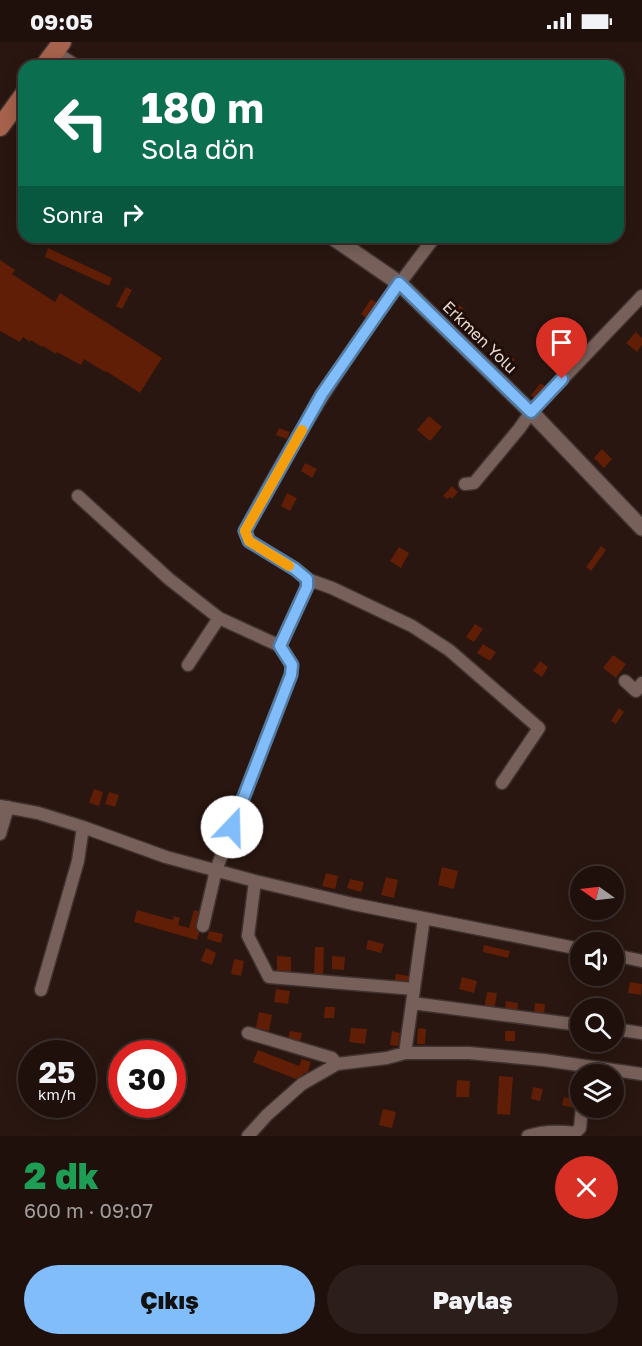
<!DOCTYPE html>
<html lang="tr">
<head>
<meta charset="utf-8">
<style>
	body { margin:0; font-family:"Golos Text",sans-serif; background:#2c1e1a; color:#f1f3f6; height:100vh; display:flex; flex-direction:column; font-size:22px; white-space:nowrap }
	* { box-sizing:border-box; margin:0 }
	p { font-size:20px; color:#a19d9d }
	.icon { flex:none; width:33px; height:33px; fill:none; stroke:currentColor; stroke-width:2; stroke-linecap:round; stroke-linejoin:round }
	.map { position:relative; height:1094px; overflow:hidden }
	.drawer { display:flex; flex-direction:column; background:#1f100c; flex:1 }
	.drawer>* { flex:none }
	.banner { position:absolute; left:18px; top:18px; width:606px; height:183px; border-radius:18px; box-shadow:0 3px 15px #0003,0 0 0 2px #3c302d; background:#0b6e4f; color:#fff; overflow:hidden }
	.needle { width:39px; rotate:284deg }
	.fabs { position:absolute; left:570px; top:824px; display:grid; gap:12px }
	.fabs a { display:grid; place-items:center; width:54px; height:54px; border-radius:50%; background:#1f100c; box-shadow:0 3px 15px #0003,0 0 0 2px #3c302d; font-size:30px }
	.speed { position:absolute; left:18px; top:998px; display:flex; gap:12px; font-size:30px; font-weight:700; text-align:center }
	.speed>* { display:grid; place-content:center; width:78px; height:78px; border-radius:50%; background:#1f100c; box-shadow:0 3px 15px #0003,0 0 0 2px #3c302d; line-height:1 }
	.speed small { font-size:15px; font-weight:400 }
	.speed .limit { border:9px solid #d22; background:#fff; color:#111 }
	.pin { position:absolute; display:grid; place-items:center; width:51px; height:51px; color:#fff; margin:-62px -26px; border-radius:50% 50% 50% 0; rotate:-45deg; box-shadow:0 0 6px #0007 }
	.pin .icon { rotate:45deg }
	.me { position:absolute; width:66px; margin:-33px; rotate:21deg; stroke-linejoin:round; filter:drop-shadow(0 0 4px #0008) }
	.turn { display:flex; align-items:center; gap:21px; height:126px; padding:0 24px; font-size:27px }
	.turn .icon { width:78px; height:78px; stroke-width:2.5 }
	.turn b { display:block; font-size:42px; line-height:51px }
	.then { display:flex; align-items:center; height:57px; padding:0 24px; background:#0003; gap:12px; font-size:22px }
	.round { display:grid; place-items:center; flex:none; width:63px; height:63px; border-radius:32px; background:#2c1e1a }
	.headline { display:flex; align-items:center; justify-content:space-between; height:102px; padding:0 24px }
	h1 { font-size:36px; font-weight:800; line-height:45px; color:#1e9e55 }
	.cta { display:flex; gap:12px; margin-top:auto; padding:12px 24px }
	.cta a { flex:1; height:69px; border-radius:36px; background:#80bdfa; color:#111; font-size:24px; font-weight:800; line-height:69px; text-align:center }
	.cta a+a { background:#2c1e1a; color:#f1f3f6 }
	.status { display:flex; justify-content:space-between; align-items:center; height:42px; padding:0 30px; background:#1f100c; direction:ltr }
	.status svg { height:16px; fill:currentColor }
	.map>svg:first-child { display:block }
</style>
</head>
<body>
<div class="status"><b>09:05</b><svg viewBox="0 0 49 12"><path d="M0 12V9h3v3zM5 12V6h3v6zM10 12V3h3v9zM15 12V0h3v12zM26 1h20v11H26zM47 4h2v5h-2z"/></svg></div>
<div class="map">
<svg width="642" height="1094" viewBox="0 0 642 1094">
	<rect width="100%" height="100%" fill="#291610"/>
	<path fill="#5f1e05" d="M48,206L112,236L109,244L45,215Z
		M0,218L15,228L12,232L55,260L60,251L162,316L140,351L106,329L105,330L84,317L81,323L57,310L56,312L43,304L42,305L31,298L30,300L23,295L20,300L0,289Z
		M126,245L132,248L122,267L116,264Z
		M371,257L379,262L369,278L361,272Z
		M458,262L466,269L461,276L453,269Z
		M636,290L642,296V303L637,310L626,301Z
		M507,311L515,318L508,327L499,320Z
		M541,341L550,349L539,361L531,353Z
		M429,374L442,385L430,399L417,388Z
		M279,386L290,390L287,397L276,393Z
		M602,407L612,417L604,426L594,416Z
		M305,421L317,427L312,436L301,429Z
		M452,444L458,450L452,457L450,455L447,457L443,454Z
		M287,451L297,456L290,469L281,464Z
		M601,504L606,508L591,529L586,525Z
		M399,505L409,511L401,526L390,519Z
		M475,582L483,587L474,600L466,595Z
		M483,602L496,610L490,619L477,611Z
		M613,613L626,622L616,636L603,626Z
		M540,619L548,625L542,635L533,629Z
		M619,666L624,670L616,682L611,679Z
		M94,747L103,750L99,764L89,761Z
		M109,750L119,753L115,765L105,762Z
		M442,825L458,829L454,847L438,843Z
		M326,831L338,834L335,847L322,844Z
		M386,835L398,838L394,856L381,853Z
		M350,837L364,840L361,850L347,846Z
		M137,868L173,878L174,874L180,876L178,883L189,886L194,868L205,871L197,898L134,880Z
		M209,889L223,892L221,901L207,897Z
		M368,898L384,902L381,911L366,907Z
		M484,903L510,909L508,916L483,910Z
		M315,905H324L323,933H314Z
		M206,906L216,911L212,923L201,919Z
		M277,914L291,915V932H277Z
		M332,914L345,915L344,928L332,927Z
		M234,917L244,919L241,934L231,932Z
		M396,932L409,934L407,942L394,940Z
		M462,935L477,939L474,951L459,947Z
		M630,940L642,942L641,953L628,951Z
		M276,947L290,949L288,962L274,960Z
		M487,950L497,951L494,969L484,967Z
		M506,959L518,961L517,969L505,967Z
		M535,961L545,962L544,973L534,972Z
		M325,965H335L334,976H324Z
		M259,970L272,973L269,989L256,986Z
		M351,986L367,987L365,1002L349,1000Z
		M418,986L426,987L425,1002H417Z
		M290,989L302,991L299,1004L287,1002Z
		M392,989L400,991L398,1004L390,1003Z
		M505,989H515V999H505Z
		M258,1008L299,1024L302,1017L311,1020L307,1032L304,1031L301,1039L253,1020Z
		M499,1034L513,1035L510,1073L497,1072Z
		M457,1038L470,1039L469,1055H456Z
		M533,1045L543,1047L540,1059L531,1057Z
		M564,1055L576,1058L574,1066L562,1063Z
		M383,1067L396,1070L392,1086L379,1083Z"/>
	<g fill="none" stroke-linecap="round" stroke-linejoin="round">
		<g stroke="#3f3230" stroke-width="15">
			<path id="minor" d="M435,195C363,287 299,385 245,489L249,499L295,527L307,537L332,546L412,584L449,608L539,686L502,741
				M465,442L474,441L519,387L531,370L642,254
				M78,454L169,537L219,576L280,604L292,623L291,632L216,828L203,884
				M280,604L307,545V537
				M188,623L219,576
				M625,639L636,649L642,641
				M0,764L38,771L83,785L166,815L255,839L353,862L580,907
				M0,792L8,765
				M255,839L248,894L269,935L414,947
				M614,913L642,919
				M41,948L78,819L83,785
				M412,961L580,983
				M614,987L642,991
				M248,991L332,1016L337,1022
				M405,1011L424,876
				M248,1094L267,1073L302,1042L337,1022L387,1016L405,1011H469L544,1018L642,1032
				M528,1094C542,1089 560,1089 575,1091L580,1086L582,1065"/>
		</g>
		<g stroke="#3f3230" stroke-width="18">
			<path id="tertiary" d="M54,11L74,24
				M332,195L399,241L531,370L642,486"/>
		</g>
		<g stroke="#3f3230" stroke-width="21">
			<path id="primary" d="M44,24L62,0
				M0,85L24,52"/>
		</g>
		<use href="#minor" stroke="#776059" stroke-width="12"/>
		<use href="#tertiary" stroke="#776059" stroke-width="15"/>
		<use href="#primary" stroke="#a6624c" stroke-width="18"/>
	</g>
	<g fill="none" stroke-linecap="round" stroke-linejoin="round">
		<g stroke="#537ba2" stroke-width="15">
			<path id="route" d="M232,785L291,633L292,623L280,604L307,545V537L295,527L249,499L245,489L322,352L399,241L531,370L562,337"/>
		</g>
		<use href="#route" stroke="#80bdfa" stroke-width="10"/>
		<path stroke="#f59e0b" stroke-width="10" d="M289,524L249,499L245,489L302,388"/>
	</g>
	<g text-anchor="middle" stroke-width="6" stroke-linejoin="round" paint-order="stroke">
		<g font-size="16" fill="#e7dad5" stroke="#1f0d08">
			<text transform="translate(480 295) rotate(44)" y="6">Erkmen Yolu</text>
		</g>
	</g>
</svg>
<div class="fabs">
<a><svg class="needle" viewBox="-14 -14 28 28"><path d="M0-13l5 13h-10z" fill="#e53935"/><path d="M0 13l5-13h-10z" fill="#a19d9d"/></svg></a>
<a><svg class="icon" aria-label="sound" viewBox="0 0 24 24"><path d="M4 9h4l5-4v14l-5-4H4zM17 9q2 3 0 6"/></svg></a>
<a><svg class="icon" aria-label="search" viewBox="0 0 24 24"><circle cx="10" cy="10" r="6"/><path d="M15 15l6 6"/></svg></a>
<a><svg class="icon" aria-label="layers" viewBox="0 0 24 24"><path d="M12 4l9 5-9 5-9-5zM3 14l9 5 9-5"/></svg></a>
</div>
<div class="speed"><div>25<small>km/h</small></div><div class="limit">30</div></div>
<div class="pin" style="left:562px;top:337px;background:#d93025"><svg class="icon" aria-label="arrive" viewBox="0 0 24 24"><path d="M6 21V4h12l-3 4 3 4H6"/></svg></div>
<svg class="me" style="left:232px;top:785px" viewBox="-20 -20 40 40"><circle r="19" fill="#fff"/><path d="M0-13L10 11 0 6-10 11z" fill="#80bdfa"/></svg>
<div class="banner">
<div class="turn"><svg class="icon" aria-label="left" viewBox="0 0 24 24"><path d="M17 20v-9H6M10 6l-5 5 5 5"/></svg><div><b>180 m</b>Sola dön</div></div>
<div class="then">Sonra<svg class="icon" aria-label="right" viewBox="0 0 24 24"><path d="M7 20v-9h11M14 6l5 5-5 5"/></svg></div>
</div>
</div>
<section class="drawer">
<div class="headline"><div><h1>2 dk</h1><p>600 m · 09:07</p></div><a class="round" style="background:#d93025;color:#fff"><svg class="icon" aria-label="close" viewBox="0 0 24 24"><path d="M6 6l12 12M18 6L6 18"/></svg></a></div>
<div class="cta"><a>Çıkış</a><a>Paylaş</a></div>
</section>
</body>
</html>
